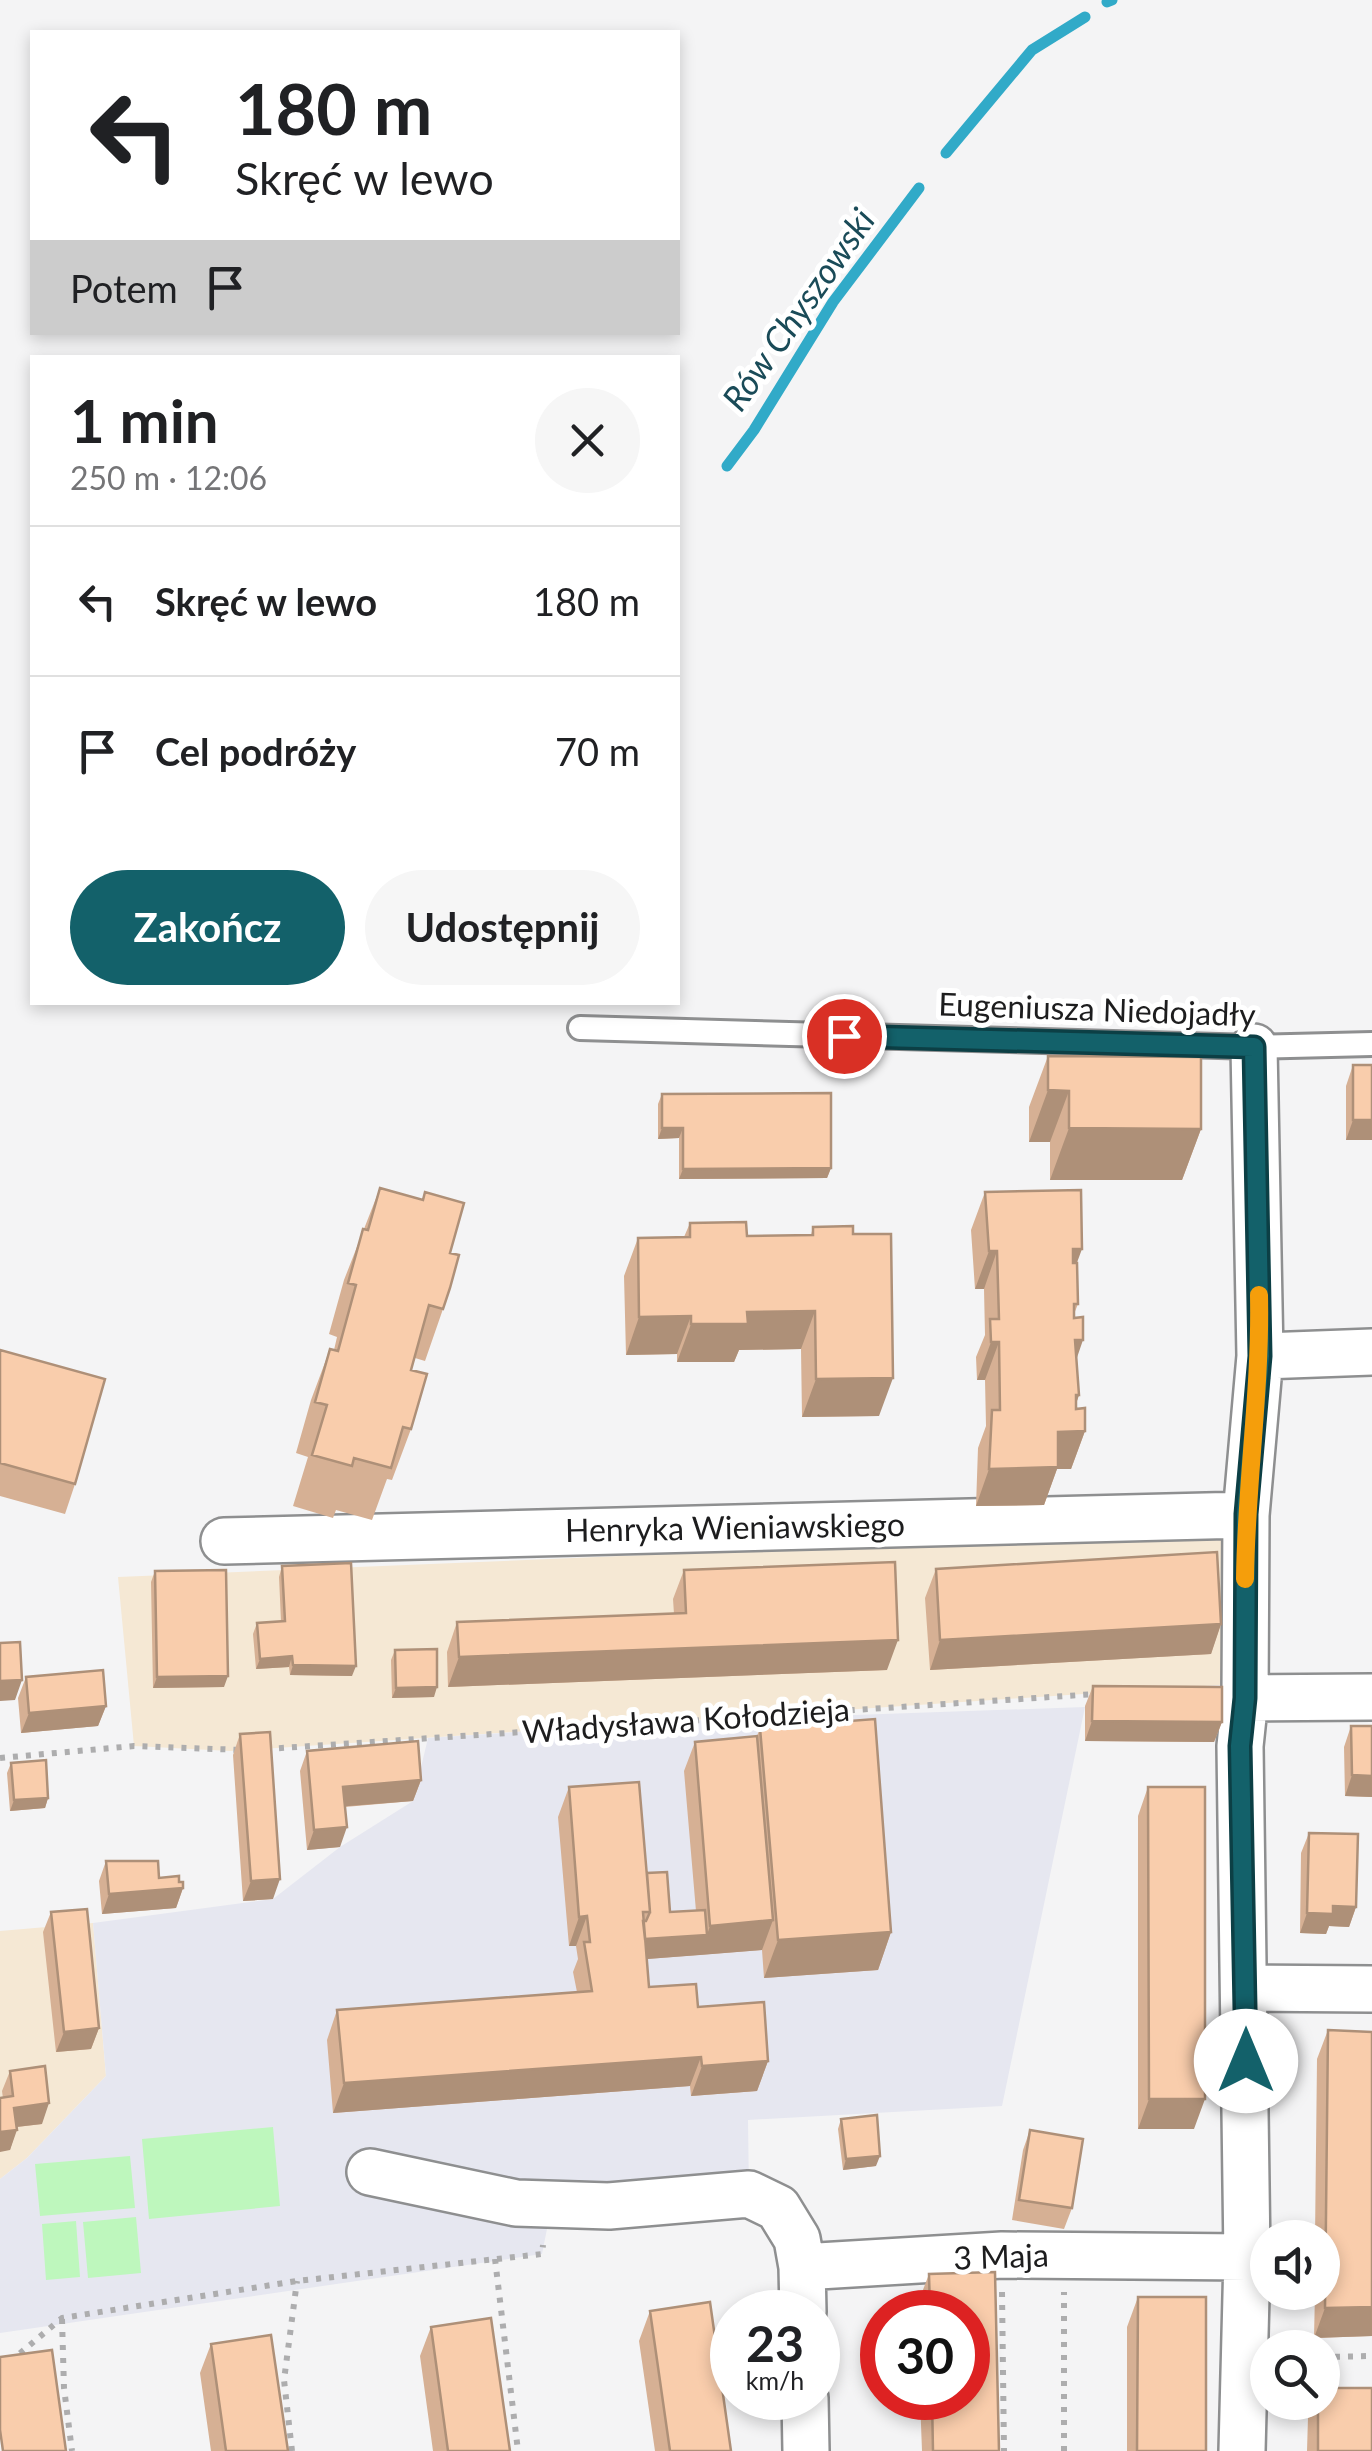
<!DOCTYPE html>
<html lang="pl">
<head>
<meta charset="utf-8">
<style>
	body { margin:0; font-family:Lato,sans-serif; background:#f6f6f6; color:#202124; height:100vh; display:flex; flex-direction:column; font-size:38px; white-space:nowrap }
	* { box-sizing:border-box; margin:0 }
	p { font-size:32px; color:#757577 }
	.icon { flex:none; width:55px; height:55px; fill:none; stroke:currentColor; stroke-width:2; stroke-linecap:round; stroke-linejoin:round }
	.map { position:relative; flex:1; overflow:hidden }
	.sheet { position:absolute; left:30px; top:355px; width:650px; height:650px; display:flex; flex-direction:column; background:#fff; border-radius:0px; box-shadow:0 5px 15px #0003 }
	.sheet>* { flex:none }
	.guide { position:absolute; left:30px; top:30px; width:650px; height:305px; border-radius:0px; box-shadow:0 5px 15px #0003; background:#fff; color:#202124; overflow:hidden }
	.buttons { position:absolute; left:1250px; top:2220px; display:grid; gap:20px }
	.buttons a { display:grid; place-items:center; width:90px; height:90px; border-radius:50%; background:#fff; box-shadow:0 5px 15px #0003; font-size:50px }
	.speed { position:absolute; left:710px; top:2290px; display:flex; gap:20px; font-size:50px; font-weight:700; text-align:center }
	.speed>* { display:grid; place-content:center; width:130px; height:130px; border-radius:50%; background:#fff; box-shadow:0 5px 15px #0003; line-height:1 }
	.speed small { font-size:25px; font-weight:400 }
	.speed .limit { border:15px solid #d22; background:#fff; color:#111 }
	.pin { position:absolute; display:grid; place-items:center; width:85px; height:85px; color:#fff; margin:-42px; border:5px solid #fff; border-radius:50%; box-shadow:0 2px 10px #0007 }
	.me { position:absolute; width:110px; margin:-55px; rotate:0deg; stroke-linejoin:round; filter:drop-shadow(0 0 8px #0008) }
	.turn { display:flex; align-items:center; gap:35px; height:210px; padding:0 40px; font-size:45px }
	.turn .icon { width:130px; height:130px; stroke-width:2.5 }
	.turn b { display:block; font-size:70px; line-height:85px }
	.then { display:flex; align-items:center; height:95px; padding:0 40px; background:#0003; gap:20px; font-size:38px }
	.round { display:grid; place-items:center; flex:none; width:105px; height:105px; border-radius:52px; background:#f6f6f6 }
	.headline { display:flex; align-items:center; justify-content:space-between; height:170px; padding:0 40px }
	h1 { font-size:60px; font-weight:700; line-height:75px }
	.cta { display:flex; gap:20px; margin-top:auto; padding:20px 40px }
	.cta a { flex:1; height:115px; border-radius:60px; background:#13616a; color:#fff; font-size:40px; font-weight:700; line-height:115px; text-align:center }
	.cta a+a { background:#f6f6f6; color:#202124 }
	ul { padding:0; list-style:none }
	li { display:flex; align-items:center; gap:30px; height:150px; padding:0 40px; border-top:2px solid #e0e0e0 }
	li div { flex:1 }
	li b { display:block; font-size:38px }
	li em { font-style:normal }
	.map>svg:first-child { display:block }
</style>
</head>
<body>
<div class="map">
<svg width="1372" height="2451" viewBox="0 0 1372 2451">
	<rect width="100%" height="100%" fill="#f4f4f5"/>
	<path fill="#f5e8d4" d="M1247,1530L1248,1683L230,1751L134,1746L118,1577Z
		M93,1923L106,2076L27,2158L0,2179V1931Z"/>
	<path fill="#e6e7f0" d="M1085,1707L1002,2106L748,2120L749,2194L548,2224L542,2254L0,2333V2179L27,2158L106,2076L93,1923L273,1899L340,1847L413,1801L428,1738L680,1721Z"/>
	<path fill="#bef7bd" d="M273,2127L280,2206L149,2219L142,2139Z
		M130,2156L135,2208L40,2216L35,2164Z
		M136,2217L141,2273L88,2278L83,2222Z
		M76,2221L80,2277L46,2280L42,2224Z"/>
	<g fill="none" stroke-linecap="round" stroke-linejoin="round">
		<path stroke="#31aac8" stroke-width="11" d="M1107,2L1112,0
			M946,153L1032,50L1085,17
			M727,466L754,430L833,302L919,188"/>
		<g stroke="#8e8f90" stroke-width="28">
			<path id="lane" d="M580,1028L1254,1047L1372,1044"/>
		</g>
		<g stroke="#8e8f90" stroke-width="50">
			<path id="street" d="M1260,1356L1372,1352
				M224,1541L1246,1515
				M1245,1698L1372,1697
				M1245,1988L1372,1989
				M370,2172L516,2203L609,2206L749,2194L778,2208L797,2239L802,2267L803,2312
				M802,2267L1002,2255L1247,2257
				M805,2398L806,2451
				M1242,2451L1247,2257L1240,1746L1245,1698L1246,1515L1260,1356L1254,1047"/>
		</g>
		<path stroke="#adadae" stroke-width="6" stroke-dasharray="5 8" stroke-linecap="butt" d="M266,1749L1096,1694
			M0,1758L134,1746L243,1750
			M495,2259L518,2451
			M1002,2292L1004,2451
			M62,2319L64,2388L72,2451
			M833,2337L834,2370
			M1322,2357L1372,2356
			M0,2370L62,2318L297,2281L542,2254L543,2245
			M292,2451L284,2380L297,2281
			M1064,2451V2292"/>
		<use href="#lane" stroke="#fff" stroke-width="22"/>
		<use href="#street" stroke="#fff" stroke-width="45"/>
	</g>
	<path fill="#d6b094" d="M1048,1056L1201,1129L1182,1180H1050V1142H1029V1107Z
		M1353,1065H1372V1140H1346V1086Z
		M662,1094L831,1168L827,1178L679,1179V1138L658,1139V1104Z
		M380,1188L450,1253L443,1309L425,1361L415,1358L411,1370V1429L392,1480L387,1479L372,1520L336,1510L333,1518L293,1506L308,1457L296,1453L311,1400L330,1349L334,1350L337,1337L329,1334L344,1280Z
		M985,1192L1077,1263L1078,1304L1074,1314L1079,1395L1076,1404L1085,1431L1071,1469H1057L1044,1505L976,1506L978,1448L986,1426L985,1380H977L976,1357L985,1335L984,1289H975L971,1230Z
		M690,1223L747,1236L811,1235L813,1227L879,1416L802,1417L801,1349L739,1350L734,1362H677V1354L626,1355L624,1276L638,1238L684,1237Z
		M0,1350L75,1484L65,1514L0,1496Z
		M282,1566L352,1676L290,1675L289,1667L256,1669L253,1634L257,1623L281,1621L279,1577Z
		M936,1569L1221,1624L1211,1654L930,1670L925,1598Z
		M684,1570L887,1670L448,1687L447,1652L457,1622L674,1614L673,1599Z
		M155,1571L224,1687L153,1688L151,1582Z
		M395,1650L434,1697L392,1698L391,1660Z
		M26,1677L106,1706L98,1726L21,1733L18,1698Z
		M1093,1686L1222,1722L1214,1742L1085,1741V1706Z
		M1351,1726H1372V1797L1345,1796L1344,1747Z
		M760,1728L891,1932L878,1970L764,1978L762,1950L647,1959L649,1987L698,2007L768,2061L757,2091L691,2096L690,2086L333,2113L327,2040L337,2010L577,1992L573,1972L578,1959L576,1946H569L558,1817L569,1787L647,1873L670,1912L696,1911L684,1771L695,1742L757,1736Z
		M240,1734L273,1899L243,1901L233,1755Z
		M307,1751L421,1780L413,1801L345,1807L340,1847L307,1850L300,1771Z
		M11,1763L48,1798L45,1808L10,1811L7,1773Z
		M1148,1787L1194,2129H1138V1816Z
		M1309,1833L1356,1907L1349,1927L1329,1926L1326,1934L1300,1933L1301,1853Z
		M106,1861L159,1878L179,1882L183,1888L176,1908L102,1914L99,1881Z
		M51,1912L99,2028L91,2049L56,2052L43,1932Z
		M1328,2030L1372,2032V2336L1314,2338L1315,2292H1322V2238H1315L1317,2059Z
		M10,2071L42,2124L17,2127L10,2150L2,2091Z
		M841,2119L876,2166L843,2170L838,2129Z
		M1030,2130L1072,2208L1064,2229L1012,2220L1023,2150Z
		M995,2272L999,2451H922L920,2398H968V2312H918V2303L929,2274Z
		M1138,2297L1206,2451H1127V2327Z
		M650,2311L731,2451H655L639,2341Z
		M431,2327L510,2451H433L420,2356Z
		M211,2344L288,2451H211L200,2373Z
		M1313,2402H1322L1372,2451H1307L1308,2417Z"/>
	<path fill="#ae9078" d="M1048,1090L1069,1091L1050,1142H1029Z
		M1353,1120H1372V1140H1346Z
		M662,1128H683L679,1138L658,1139Z
		M1069,1128L1201,1129L1182,1180H1050Z
		M831,1168L827,1178L679,1179L683,1169Z
		M1073,1249H1082L1068,1287Z
		M989,1251H997L984,1289H975Z
		M815,1311L801,1349L739,1350L734,1362H677L691,1324L747,1312Z
		M691,1316L677,1354L626,1355L639,1317Z
		M1075,1340H1083L1070,1378Z
		M991,1342H999L985,1380H977Z
		M893,1378L879,1416L802,1417L816,1379Z
		M1076,1395H1079L1066,1432L1085,1431L1071,1469H1057L1044,1505L976,1506L989,1469L1058,1432Z
		M1221,1624L1211,1654L930,1670L940,1640Z
		M898,1640L887,1670L448,1687L459,1657Z
		M292,1656L289,1667L256,1669L260,1659Z
		M293,1665L356,1666L352,1676L290,1675Z
		M228,1676L224,1687L153,1688L157,1677Z
		M22,1680L15,1700L0,1701V1681Z
		M437,1687L434,1697L392,1698L396,1688Z
		M106,1706L98,1726L21,1733L29,1713Z
		M1092,1721L1222,1722L1214,1742L1085,1741Z
		M1352,1775L1372,1776V1797L1345,1796Z
		M421,1780L413,1801L336,1807L343,1787Z
		M48,1798L45,1808L10,1811L14,1800Z
		M347,1827L340,1847L307,1850L314,1830Z
		M280,1879L273,1899L243,1901L251,1881Z
		M183,1888L176,1908L102,1914L109,1894Z
		M1333,1906L1356,1907L1349,1927L1329,1926L1326,1934L1300,1933L1307,1913Z
		M587,1916L576,1946H569L579,1917Z
		M773,1920L762,1950L700,1955L710,1926Z
		M891,1932L878,1970L764,1978L778,1940Z
		M707,1935L700,1955L634,1960L641,1939Z
		M99,2028L91,2049L56,2052L64,2032Z
		M701,2057L690,2086L333,2113L344,2083Z
		M768,2061L757,2091L691,2096L702,2066Z
		M1149,2099H1205L1194,2129H1138Z
		M49,2103L42,2124L7,2128L14,2108Z
		M17,2130L10,2150L0,2152V2132Z
		M880,2156L876,2166L843,2170L846,2159Z
		M1372,2307V2336L1314,2338L1325,2308Z"/>
	<path fill="#f9cdac" stroke="#ae9078" stroke-width="2.5" d="M1048,1056L1201,1057V1129L1069,1128V1091L1048,1090Z
		M1353,1065H1372V1120H1353Z
		M831,1093V1168L683,1169V1128H662V1094Z
		M380,1188L423,1200L425,1192L464,1203L450,1253L459,1255L450,1288L443,1309L429,1305L411,1370L427,1374L411,1429L403,1427L391,1468L354,1458L352,1466L312,1455L327,1405L315,1402L330,1349L338,1351L356,1285L348,1283L363,1229L368,1230Z
		M1081,1190L1082,1249H1073V1263H1077L1078,1304H1074V1318L1083,1317V1340H1075L1079,1395H1076V1409L1085,1408V1431L1058,1432V1467L989,1469L992,1410H1000L999,1342H991L990,1319H999L997,1251H989L985,1192Z
		M746,1222L747,1236L813,1235V1227L853,1226V1234H891L893,1378L816,1379L815,1311L747,1312L748,1324H691V1316L639,1317L638,1238L690,1237V1223Z
		M0,1350L105,1379L75,1484L0,1463Z
		M1217,1552L1221,1624L940,1640L936,1569Z
		M895,1562L898,1640L459,1657L457,1622L686,1613L684,1570Z
		M351,1563L356,1666L293,1665L292,1656L260,1659L257,1623L285,1621L282,1566Z
		M226,1570L228,1676L157,1677L155,1571Z
		M20,1642L22,1680L0,1681V1643Z
		M437,1649V1687L396,1688L395,1650Z
		M103,1670L106,1706L29,1713L26,1677Z
		M1093,1686L1222,1687V1722L1092,1721Z
		M875,1719L891,1932L778,1940L760,1728Z
		M1351,1726H1372V1776L1352,1775Z
		M270,1732L280,1879L251,1881L240,1734Z
		M757,1736L773,1920L710,1926L695,1742Z
		M418,1741L421,1780L343,1787L347,1827L314,1830L307,1751Z
		M46,1760L48,1798L14,1800L11,1763Z
		M639,1782L650,1912H643L649,1987L696,1984L698,2007L764,2002L768,2061L702,2066L701,2057L344,2083L337,2010L592,1991L584,1942H590L587,1916L579,1917L569,1787Z
		M1148,1787H1205V2099H1149Z
		M1309,1833L1358,1834L1356,1907L1333,1906V1914L1307,1913Z
		M106,1861H158L159,1878L179,1876V1882H183V1888L109,1894Z
		M667,1872L670,1912L705,1910L707,1935L645,1939L643,1921H646L650,1912L647,1873Z
		M87,1909L99,2028L64,2032L51,1912Z
		M1328,2030L1372,2032V2307L1325,2308Z
		M45,2066L49,2103L14,2108L17,2130L0,2132V2098L13,2096L10,2071Z
		M877,2115L880,2156L846,2159L841,2119Z
		M1030,2130L1083,2139L1072,2208L1019,2200Z
		M995,2272L999,2451H933L932,2398H968V2312H930L929,2274Z
		M1138,2297H1206V2451H1137Z
		M710,2302L731,2451H670L650,2311Z
		M491,2318L510,2451H448L431,2327Z
		M271,2335L288,2451H226L211,2344Z
		M52,2350L66,2451H3L0,2430V2357Z
		M1322,2388H1372V2451H1318V2402H1322Z"/>
	<g fill="none" stroke-linecap="round" stroke-linejoin="round">
		<g stroke="#0c3f45" stroke-width="25">
			<path id="route" d="M844,1036L1254,1047L1260,1356L1246,1514L1245,1698L1240,1746L1246,2061"/>
		</g>
		<use href="#route" stroke="#13616a" stroke-width="18"/>
		<path stroke="#f59e0b" stroke-width="18" d="M1245,1579C1246,1484 1261,1389 1259,1295"/>
	</g>
	<g text-anchor="middle" stroke-width="10" stroke-linejoin="round" paint-order="stroke">
		<g font-size="32" fill="#1d1d1e" stroke="#fff">
			<text transform="translate(1097 1010) rotate(2)" y="11">Eugeniusza Niedojadły</text>
			<text transform="translate(735 1528) rotate(-1)" y="11">Henryka Wieniawskiego</text>
			<text transform="translate(686 1721) rotate(-4)" y="11">Władysława Kołodzieja</text>
			<text transform="translate(1001 2257) rotate(-2)" y="11">3 Maja</text>
		</g>
		<g font-size="35" font-style="italic" fill="#1a4b58" stroke="#fff">
			<text transform="translate(799 310) rotate(-55)" y="12">Rów Chyszowski</text>
		</g>
	</g>
</svg>
<div class="buttons">
<a><svg class="icon" aria-label="sound" viewBox="0 0 24 24"><path d="M4 9h4l5-4v14l-5-4H4zM17 9q2 3 0 6"/></svg></a>
<a><svg class="icon" aria-label="search" viewBox="0 0 24 24"><circle cx="10" cy="10" r="6"/><path d="M15 15l6 6"/></svg></a>
</div>
<div class="speed"><div>23<small>km/h</small></div><div class="limit">30</div></div>
<div class="pin" style="left:844px;top:1036px;background:#d93025"><svg class="icon" aria-label="arrive" viewBox="0 0 24 24"><path d="M6 21V4h12l-3 4 3 4H6"/></svg></div>
<svg class="me" style="left:1246px;top:2061px" viewBox="-20 -20 40 40"><circle r="19" fill="#fff"/><path d="M0-13L10 11 0 6-10 11z" fill="#13616a"/></svg>
<div class="guide">
<div class="turn"><svg class="icon" aria-label="left" viewBox="0 0 24 24"><path d="M17 20v-9H6M10 6l-5 5 5 5"/></svg><div><b>180 m</b>Skręć w lewo</div></div>
<div class="then">Potem<svg class="icon" aria-label="arrive" viewBox="0 0 24 24"><path d="M6 21V4h12l-3 4 3 4H6"/></svg></div>
</div>
<section class="sheet">
<div class="headline"><div><h1>1 min</h1><p>250 m · 12:06</p></div><a class="round"><svg class="icon" aria-label="close" viewBox="0 0 24 24"><path d="M6 6l12 12M18 6L6 18"/></svg></a></div>
<ul>
<li><svg class="icon" aria-label="left" viewBox="0 0 24 24"><path d="M17 20v-9H6M10 6l-5 5 5 5"/></svg><div><b>Skręć w lewo</b></div><em>180 m</em></li>
<li><svg class="icon" aria-label="arrive" viewBox="0 0 24 24"><path d="M6 21V4h12l-3 4 3 4H6"/></svg><div><b>Cel podróży</b></div><em>70 m</em></li>
</ul>
<div class="cta"><a>Zakończ</a><a>Udostępnij</a></div>
</section>
</div>
</body>
</html>
